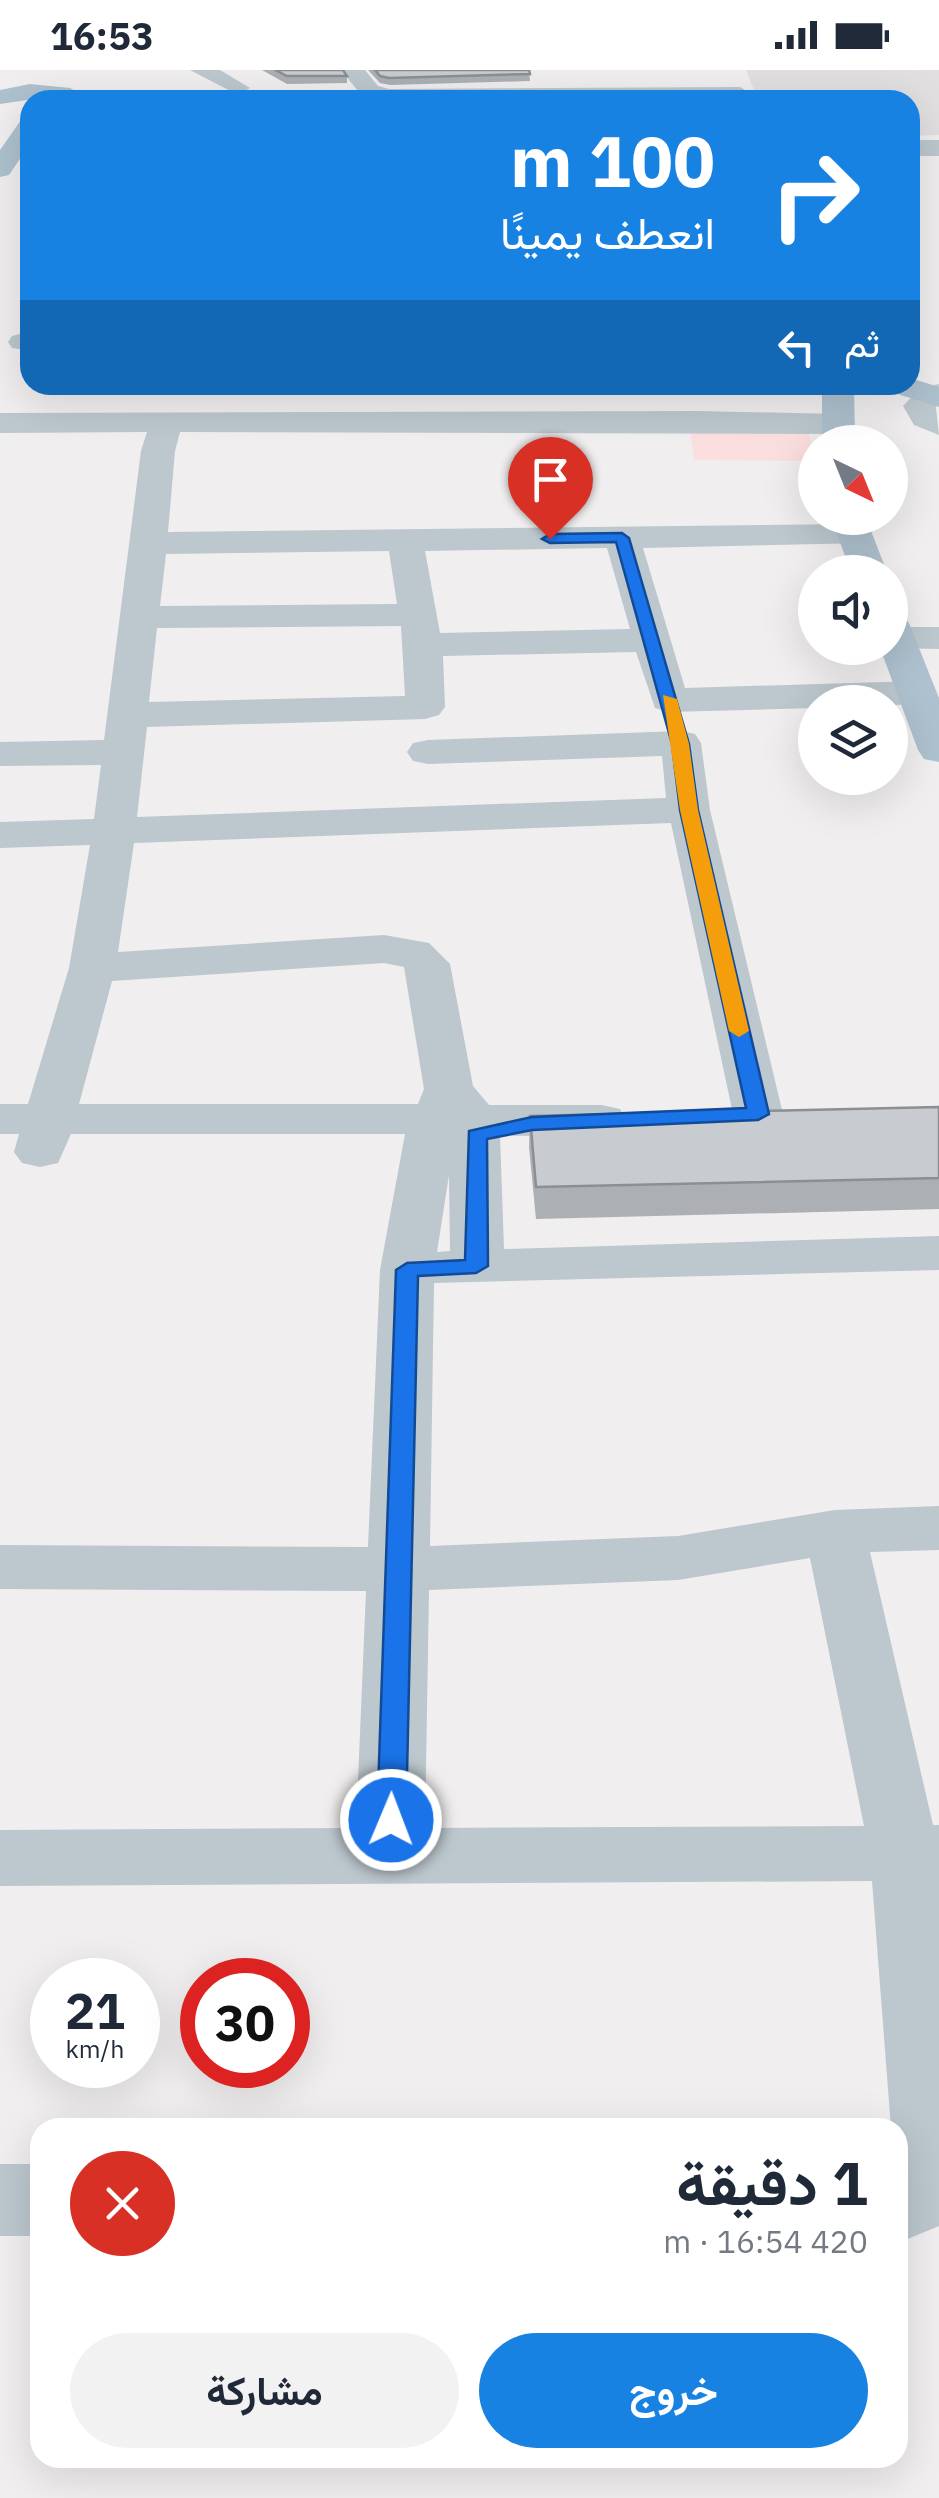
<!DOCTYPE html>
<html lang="ar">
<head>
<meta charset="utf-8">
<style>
	body { margin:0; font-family:"IBM Plex Sans",Vazirmatn,sans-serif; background:#f2f2f3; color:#1f2937; direction:rtl; height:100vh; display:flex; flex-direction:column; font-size:38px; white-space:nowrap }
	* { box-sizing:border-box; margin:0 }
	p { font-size:32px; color:#747a83 }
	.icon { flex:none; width:55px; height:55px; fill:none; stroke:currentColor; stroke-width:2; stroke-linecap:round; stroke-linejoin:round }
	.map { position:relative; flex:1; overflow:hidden; direction:ltr }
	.sheet { position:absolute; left:30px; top:2048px; width:878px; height:350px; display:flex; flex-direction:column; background:#fff; border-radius:30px; box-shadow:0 10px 40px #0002; direction:rtl }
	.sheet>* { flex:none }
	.top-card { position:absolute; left:20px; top:20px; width:900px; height:305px; border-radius:30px; box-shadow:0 10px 40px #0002; direction:rtl; background:#1782e2; color:#fff; overflow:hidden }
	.needle { width:65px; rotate:137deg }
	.tools { position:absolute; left:798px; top:355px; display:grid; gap:20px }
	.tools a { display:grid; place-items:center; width:110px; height:110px; border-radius:50%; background:#fff; box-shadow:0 10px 40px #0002; font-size:50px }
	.speed { position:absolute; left:30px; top:1888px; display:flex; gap:20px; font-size:50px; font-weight:700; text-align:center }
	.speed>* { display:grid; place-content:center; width:130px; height:130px; border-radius:50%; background:#fff; box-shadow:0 10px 40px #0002; line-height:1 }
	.speed small { font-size:25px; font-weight:400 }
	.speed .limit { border:15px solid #d22; background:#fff; color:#111 }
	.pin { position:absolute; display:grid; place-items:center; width:85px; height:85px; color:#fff; margin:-102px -42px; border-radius:50% 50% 50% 0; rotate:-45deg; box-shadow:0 0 10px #0007 }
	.pin .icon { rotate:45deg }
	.me { position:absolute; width:110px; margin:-55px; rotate:1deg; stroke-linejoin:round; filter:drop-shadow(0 0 8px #0008) }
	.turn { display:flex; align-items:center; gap:35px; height:210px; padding:0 40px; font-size:45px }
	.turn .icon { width:130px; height:130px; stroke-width:2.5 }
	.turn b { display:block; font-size:70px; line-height:85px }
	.then { display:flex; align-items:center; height:95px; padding:0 40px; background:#0003; gap:20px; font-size:38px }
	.round { display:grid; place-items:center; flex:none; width:105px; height:105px; border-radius:52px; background:#f2f2f3 }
	.summary { display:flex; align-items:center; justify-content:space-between; height:170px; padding:0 40px }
	h1 { font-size:60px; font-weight:700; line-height:75px }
	.primary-button { display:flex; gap:20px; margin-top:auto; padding:20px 40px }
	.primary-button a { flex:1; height:115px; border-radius:60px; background:#1782e2; color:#fff; font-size:40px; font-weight:700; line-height:115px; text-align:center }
	.primary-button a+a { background:#f2f2f3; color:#1f2937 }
	.status { display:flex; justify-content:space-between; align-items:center; height:70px; padding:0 50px; background:#fff; direction:ltr }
	.status svg { height:28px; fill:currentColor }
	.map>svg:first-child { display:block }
</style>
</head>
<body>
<div class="status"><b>16:53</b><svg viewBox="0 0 49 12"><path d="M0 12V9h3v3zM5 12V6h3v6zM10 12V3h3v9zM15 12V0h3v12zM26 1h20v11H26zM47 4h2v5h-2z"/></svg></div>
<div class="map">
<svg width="939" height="2428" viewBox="0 0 939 2428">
	<rect width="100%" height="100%" fill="#f1eeef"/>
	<path fill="#e2dfe1" d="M746,0H939V65L910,66V30H758Z"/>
	<path fill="#fbdede" d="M690,360H808L815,391L694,390Z"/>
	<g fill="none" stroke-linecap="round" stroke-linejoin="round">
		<path fill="#bcc7ce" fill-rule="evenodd" d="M190,0H220L250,18L238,25Z
			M341,0H365L378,16L389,19L740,17L752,24L745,30H376L362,26Z
			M910,70H939V86H910Z
			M23,263H30V281L12,278L8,272L12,266Z
			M939,314L936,338L939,365L914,355L903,336L920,318Z
			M697,341L839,344L851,347L855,354L851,361L839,364L180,362L175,381L168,462L853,454L866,457L871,465L866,473L643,478L685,618L916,611L930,615L936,623L930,631L890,636V632H815V638L669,642L655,638L636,582L443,586L445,637L439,645L425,649L147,657L137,747L666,728L662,686L428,694L413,691L407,682L413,673L428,670L681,661L695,664L701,673L710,740L783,1044L776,1055L758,1059L740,1055L733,1044L671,753L134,773L118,882L384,865L429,873L450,894L473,1016L489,1035H602L620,1039L627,1050L620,1061L602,1065L500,1066L504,1179L939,1166V1200L434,1213L430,1476L678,1466L835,1440L939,1436V1480L870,1482L933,1755H939V2156L898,2173V2058H891L872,1811L0,1816V1760L356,1758L366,1521L0,1519V1475L368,1477L380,1200L405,1064H71L58,1093L40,1097L22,1093L14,1082L19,1064H0V1034H28L69,898L90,775L0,778V752L94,749L101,695L0,696V672L104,670L141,381L147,362L0,363V343ZM607,478L630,559L440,563L425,481ZM389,481L397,534L160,536L166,484ZM401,556L405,626L149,632L157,558ZM384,893L404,897L424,1019L418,1034H79L112,911ZM449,1105L450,1181L437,1182ZM810,1488L864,1756L425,1758L429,1520L678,1510Z
			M896,557H939V579L888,578L890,558Z
			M0,2094H40V2166H0Z"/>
		<path fill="#aec1ce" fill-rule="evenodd" d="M30,14L70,18L92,30L41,28L0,34V20Z
			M30,48V74L9,105L0,107V80L21,50Z
			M910,308L939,317V337L891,322L886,315H910Z
			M822,315H854L855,372H822Z
			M831,448H866L887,502H851Z
			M890,542L903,545L909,553L939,628V692L924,689L918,680L880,578H890Z"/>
	</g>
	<path fill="#acafb4" d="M262,0H343L347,6V13L287,14Z
		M368,0H529L530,11L390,15L380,13Z
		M939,1037V1139L536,1149L529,1077L530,1046Z"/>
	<path fill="#c8ccd1" stroke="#8c8f92" stroke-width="2.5" d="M275,0H343L347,6H287Z
		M375,0H529L530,4L389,8L380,6Z
		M939,1037V1108L536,1117L530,1046Z"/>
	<path fill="#1a73e8" stroke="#114b97" stroke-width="2.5" d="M622,463L629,468L689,674L698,740L769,1044L758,1050L532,1060L487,1069L488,1196L476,1203L418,1206L406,1750L401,1758L391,1762L381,1758L377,1750L396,1200L407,1193L465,1190L469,1061L532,1047L746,1038L680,740L672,674L616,472L550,473L542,469L550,464Z"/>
	<path fill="#f59e0b" d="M663,625L677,629L689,674L698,740L749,961L739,967L729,961L680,740Z"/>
</svg>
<div class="tools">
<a><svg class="needle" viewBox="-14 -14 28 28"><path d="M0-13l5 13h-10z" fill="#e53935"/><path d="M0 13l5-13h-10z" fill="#747a83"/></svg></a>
<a><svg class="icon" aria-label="sound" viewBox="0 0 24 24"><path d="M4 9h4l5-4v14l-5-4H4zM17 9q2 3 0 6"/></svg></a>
<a><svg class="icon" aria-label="layers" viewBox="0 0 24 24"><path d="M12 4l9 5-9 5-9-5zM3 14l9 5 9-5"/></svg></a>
</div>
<div class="speed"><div>21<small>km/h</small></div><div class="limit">30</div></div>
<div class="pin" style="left:550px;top:469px;background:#d93025"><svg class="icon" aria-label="arrive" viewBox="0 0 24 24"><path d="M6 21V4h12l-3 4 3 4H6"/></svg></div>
<svg class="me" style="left:391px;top:1750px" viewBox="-20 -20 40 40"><circle r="17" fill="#1a73e8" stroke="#fff" stroke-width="3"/><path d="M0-11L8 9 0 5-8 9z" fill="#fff"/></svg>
<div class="top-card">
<div class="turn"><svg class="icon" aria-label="right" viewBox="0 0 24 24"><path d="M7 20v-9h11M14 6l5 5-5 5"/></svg><div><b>100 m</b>انعطف يمينًا</div></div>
<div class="then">ثم<svg class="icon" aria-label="left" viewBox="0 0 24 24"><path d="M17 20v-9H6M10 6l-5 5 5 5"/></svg></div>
</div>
<section class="sheet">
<div class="summary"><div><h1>1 دقيقة</h1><p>420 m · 16:54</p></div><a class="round" style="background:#d93025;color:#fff"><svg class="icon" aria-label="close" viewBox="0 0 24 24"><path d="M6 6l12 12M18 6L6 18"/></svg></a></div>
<div class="primary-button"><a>خروج</a><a>مشاركة</a></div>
</section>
</div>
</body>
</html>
